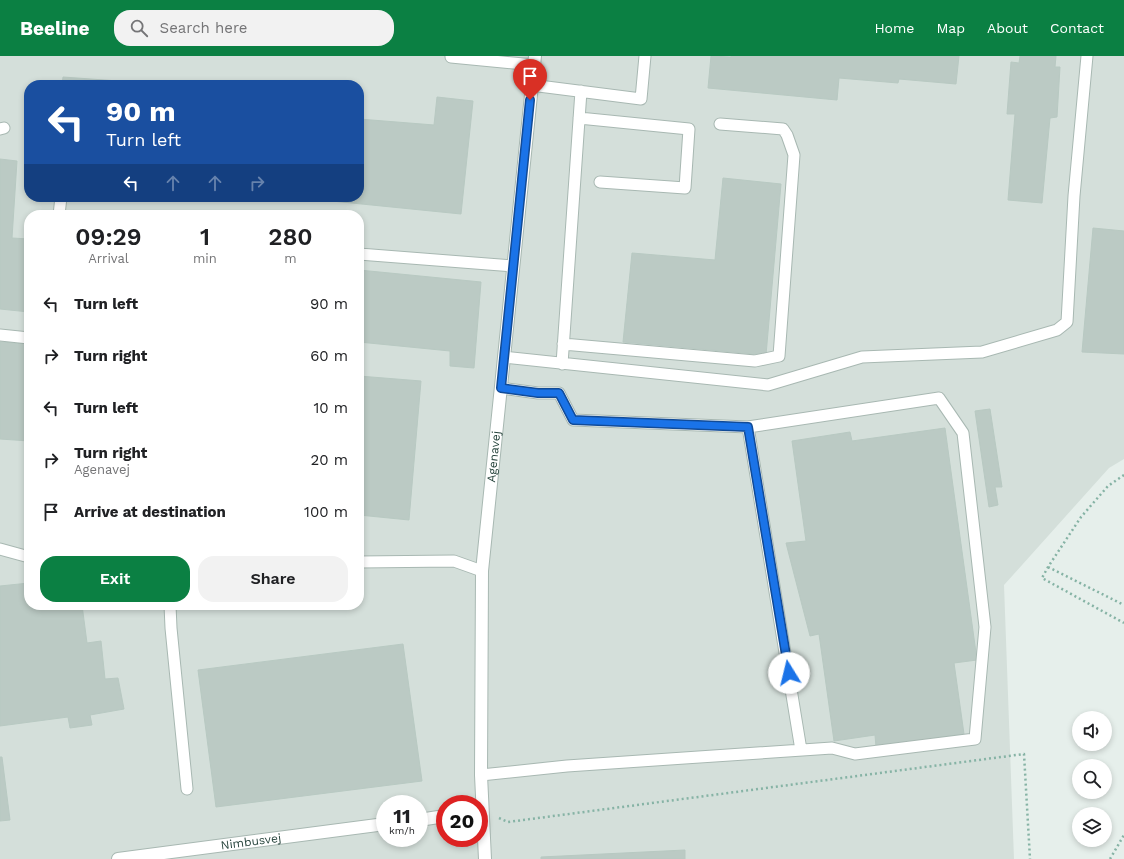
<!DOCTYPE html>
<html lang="en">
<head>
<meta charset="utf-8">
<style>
	body { margin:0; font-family:"Work Sans",sans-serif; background:#f2f2f2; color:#202124; height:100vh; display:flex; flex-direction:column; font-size:15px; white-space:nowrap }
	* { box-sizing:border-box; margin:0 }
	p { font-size:13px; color:#757577 }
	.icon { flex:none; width:22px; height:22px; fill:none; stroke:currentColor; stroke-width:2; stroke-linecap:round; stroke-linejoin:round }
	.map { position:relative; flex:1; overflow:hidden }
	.drawer { position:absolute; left:24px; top:154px; width:340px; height:400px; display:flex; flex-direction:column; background:#fff; border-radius:16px; box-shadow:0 2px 6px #0003 }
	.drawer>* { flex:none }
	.hud { position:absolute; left:24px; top:24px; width:340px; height:122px; border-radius:16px; box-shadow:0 2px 6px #0003; background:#1a4fa0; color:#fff; overflow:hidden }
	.buttons { position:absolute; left:1072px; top:655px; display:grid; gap:8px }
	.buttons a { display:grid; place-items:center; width:40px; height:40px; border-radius:50%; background:#fff; box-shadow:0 2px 6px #0003; font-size:20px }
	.speed { position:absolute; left:376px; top:739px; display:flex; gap:8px; font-size:20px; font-weight:700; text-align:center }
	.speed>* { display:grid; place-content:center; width:52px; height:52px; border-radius:50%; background:#fff; box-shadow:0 2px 6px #0003; line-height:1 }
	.speed small { font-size:10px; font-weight:400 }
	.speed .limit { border:6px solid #d22; background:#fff; color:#111 }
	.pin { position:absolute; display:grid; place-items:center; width:34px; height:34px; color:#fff; margin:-41px -17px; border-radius:50% 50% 50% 0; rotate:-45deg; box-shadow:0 0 4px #0007 }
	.pin .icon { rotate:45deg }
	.me { position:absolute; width:44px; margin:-22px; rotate:351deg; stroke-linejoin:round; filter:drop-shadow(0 0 3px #0008) }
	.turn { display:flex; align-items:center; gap:14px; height:84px; padding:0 16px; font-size:18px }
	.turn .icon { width:52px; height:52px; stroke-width:2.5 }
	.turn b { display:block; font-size:28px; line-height:34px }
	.lanes { display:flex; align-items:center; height:38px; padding:0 16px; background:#0003; justify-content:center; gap:20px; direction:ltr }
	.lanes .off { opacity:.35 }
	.eta { display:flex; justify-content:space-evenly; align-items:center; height:68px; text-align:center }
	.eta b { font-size:24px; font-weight:600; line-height:28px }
	.button { display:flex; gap:8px; margin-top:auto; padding:8px 16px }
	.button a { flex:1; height:46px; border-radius:16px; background:#0b8043; color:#fff; font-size:16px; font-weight:600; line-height:46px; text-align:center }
	.button a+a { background:#f2f2f2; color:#202124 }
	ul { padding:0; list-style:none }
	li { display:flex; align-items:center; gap:12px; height:52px; padding:0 16px }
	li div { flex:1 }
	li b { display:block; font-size:15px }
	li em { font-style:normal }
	header { display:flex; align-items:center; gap:24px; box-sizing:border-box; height:56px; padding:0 20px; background:#0b8043; color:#fff }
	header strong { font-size:19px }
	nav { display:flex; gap:22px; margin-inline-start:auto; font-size:14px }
	.search { width:280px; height:36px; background:#f2f2f2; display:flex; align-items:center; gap:10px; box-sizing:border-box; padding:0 14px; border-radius:16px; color:#757577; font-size:15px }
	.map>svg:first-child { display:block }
</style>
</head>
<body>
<header>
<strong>Beeline</strong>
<div class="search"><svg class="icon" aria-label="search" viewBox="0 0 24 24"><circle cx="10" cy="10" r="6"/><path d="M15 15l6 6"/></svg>Search here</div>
<nav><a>Home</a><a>Map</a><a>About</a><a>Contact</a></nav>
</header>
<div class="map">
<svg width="1124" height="803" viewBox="0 0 1124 803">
	<rect width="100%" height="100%" fill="#e6efeb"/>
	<path fill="#d4dfda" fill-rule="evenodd" d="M0,0H1124V403L1109,412L1004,529L1014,803H0ZM29,29H359V141H29ZM29,159H359V549H29ZM385,748H419V782H385ZM445,748H479V782H445Z"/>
	<path fill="#bbcac4" stroke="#b8c9c2" d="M711,0L731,1V0H959L956,28L899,23L898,27L839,22L837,44L708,32Z
		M1020,0H1056L1055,11H1060L1057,61L1050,62L1042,147L1008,144L1015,58H1007L1011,6L1019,7Z
		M63,21L132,26V29H62Z
		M437,41L473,45L461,158L292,141H359V63L434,69Z
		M0,103L17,105L12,182L29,183V256L0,253Z
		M723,122L781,128L766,299L623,286L632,197L715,204Z
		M1093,172L1124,175V298L1082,296Z
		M359,214L481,226L474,312L450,310V295L359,286Z
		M0,286L29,288V385L0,383Z
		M359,320L421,325L409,464L359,459Z
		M990,353L1002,431H995L998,449L989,451L975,355Z
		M945,372L977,604L954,607L964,678L876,691L875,679L834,685L819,578L810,580L786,487L806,485L792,385L850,376L852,385Z
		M29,527V549H82L87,587L101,585L105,623L118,622L124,653L90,659L92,669L70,672L68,661L0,670V530Z
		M403,588L422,725L216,751L198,614Z
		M0,701H2L10,764L0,765Z
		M685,794V803H541V801Z"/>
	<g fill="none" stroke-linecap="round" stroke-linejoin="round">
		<g stroke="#a8b8b2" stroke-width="13">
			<path id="lane" d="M451,0V1L534,9
				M531,29L641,43L645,0
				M579,62L689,73L685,132L600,126
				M0,73L4,72
				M59,159L61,141
				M359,198L513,210
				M0,279L29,282
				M563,288L755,305L779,300L794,99L787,79L783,73L720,68
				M504,301L768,329L862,301L982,296L1057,274L1067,266L1074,140L1087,0
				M562,308L581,35
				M501,332L538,337H559L573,364L748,371L801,694
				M0,493L29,501
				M359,506L454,505L482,515
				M170,549L171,572L187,733
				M481,719L567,710L832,692L855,698L975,683L985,571L963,377L939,342L748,371"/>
		</g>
		<g stroke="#a8b8b2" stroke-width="14">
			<g id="street">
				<path d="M419,764L445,760"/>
				<path id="s1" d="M118,803L385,768"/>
				<path id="s2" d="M485,803L481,719L482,515L535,0"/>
			</g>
		</g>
		<path stroke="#86b3a5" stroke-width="2.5" stroke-dasharray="2 3" stroke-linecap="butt" d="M1124,419L1108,430L1081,461L1048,511L1042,522L1124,567
			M1048,511L1124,549
			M499,762L508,766L1024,698L1030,803
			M1110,803L1124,779"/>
		<use href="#lane" stroke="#fff" stroke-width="11"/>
		<use href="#street" stroke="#fff" stroke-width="12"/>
	</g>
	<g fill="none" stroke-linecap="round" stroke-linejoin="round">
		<g stroke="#114b97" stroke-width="10">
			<path id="route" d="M530,44L501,332L538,337H559L573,364L748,371L789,617"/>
		</g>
		<use href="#route" stroke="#1a73e8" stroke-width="7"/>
	</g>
	<g text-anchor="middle" stroke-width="4" stroke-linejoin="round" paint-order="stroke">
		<g font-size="12" fill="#24423a" stroke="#f7fbf9">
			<text dy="4" stroke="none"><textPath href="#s2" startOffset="403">Agenavej</textPath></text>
			<text dy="4" stroke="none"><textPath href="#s1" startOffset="134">Nimbusvej</textPath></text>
		</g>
	</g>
</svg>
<div class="buttons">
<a><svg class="icon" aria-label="sound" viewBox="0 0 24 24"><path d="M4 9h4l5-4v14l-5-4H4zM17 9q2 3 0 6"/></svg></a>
<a><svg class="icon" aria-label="search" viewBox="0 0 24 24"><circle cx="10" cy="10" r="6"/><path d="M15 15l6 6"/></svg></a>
<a><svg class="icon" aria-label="layers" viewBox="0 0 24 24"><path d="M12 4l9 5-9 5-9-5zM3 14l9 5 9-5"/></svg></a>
</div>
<div class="speed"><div>11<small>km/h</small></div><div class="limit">20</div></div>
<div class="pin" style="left:530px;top:44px;background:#d93025"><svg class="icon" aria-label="arrive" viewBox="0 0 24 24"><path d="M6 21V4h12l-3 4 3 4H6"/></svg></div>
<svg class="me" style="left:789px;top:617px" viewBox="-20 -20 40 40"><circle r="19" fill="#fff"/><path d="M0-13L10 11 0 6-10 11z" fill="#1a73e8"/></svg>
<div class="hud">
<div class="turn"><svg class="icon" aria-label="left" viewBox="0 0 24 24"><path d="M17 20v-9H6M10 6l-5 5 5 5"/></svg><div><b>90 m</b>Turn left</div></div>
<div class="lanes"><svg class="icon" aria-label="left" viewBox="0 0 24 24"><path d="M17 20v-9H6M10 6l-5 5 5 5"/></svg><svg class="icon off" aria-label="ahead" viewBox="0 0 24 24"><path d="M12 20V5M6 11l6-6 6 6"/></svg><svg class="icon off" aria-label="ahead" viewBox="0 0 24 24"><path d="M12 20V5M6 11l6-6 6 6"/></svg><svg class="icon off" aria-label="right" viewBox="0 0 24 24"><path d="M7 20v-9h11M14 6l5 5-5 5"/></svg></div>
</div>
<section class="drawer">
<div class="eta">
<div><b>09:29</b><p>Arrival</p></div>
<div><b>1</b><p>min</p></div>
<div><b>280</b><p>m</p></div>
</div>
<ul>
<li><svg class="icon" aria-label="left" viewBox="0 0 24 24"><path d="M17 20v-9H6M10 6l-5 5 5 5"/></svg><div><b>Turn left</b></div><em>90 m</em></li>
<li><svg class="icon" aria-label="right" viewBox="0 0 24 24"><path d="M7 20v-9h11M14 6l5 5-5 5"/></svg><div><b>Turn right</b></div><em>60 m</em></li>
<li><svg class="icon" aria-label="left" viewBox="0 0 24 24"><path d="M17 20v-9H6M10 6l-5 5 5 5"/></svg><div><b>Turn left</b></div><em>10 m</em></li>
<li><svg class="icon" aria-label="right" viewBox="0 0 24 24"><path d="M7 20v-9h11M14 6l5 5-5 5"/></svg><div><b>Turn right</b><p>Agenavej</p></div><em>20 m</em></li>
<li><svg class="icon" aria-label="arrive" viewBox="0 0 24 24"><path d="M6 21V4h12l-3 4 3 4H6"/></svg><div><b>Arrive at destination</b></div><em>100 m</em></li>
</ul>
<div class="button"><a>Exit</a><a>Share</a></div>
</section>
</div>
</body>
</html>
